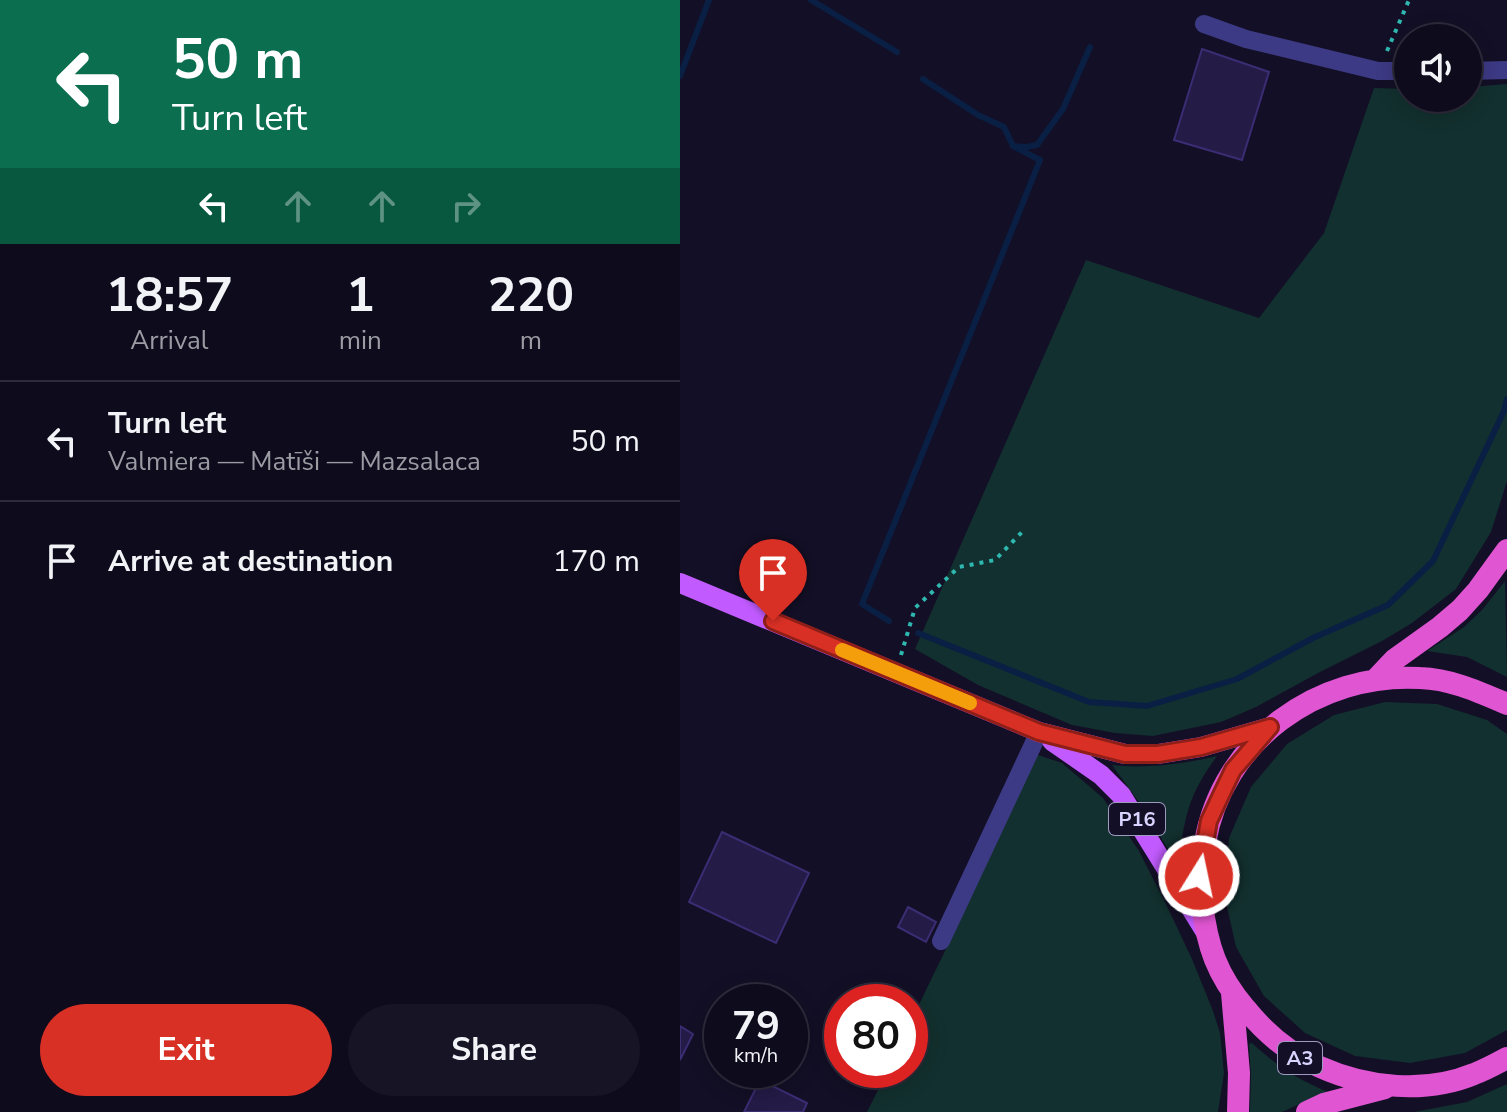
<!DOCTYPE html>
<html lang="en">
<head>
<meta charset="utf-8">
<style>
	body { margin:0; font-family:"Nunito Sans",sans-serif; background:#171425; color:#f1f3f6; height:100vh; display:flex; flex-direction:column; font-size:30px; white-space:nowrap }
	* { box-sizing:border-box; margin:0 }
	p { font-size:26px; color:#9b9ba3 }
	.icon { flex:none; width:44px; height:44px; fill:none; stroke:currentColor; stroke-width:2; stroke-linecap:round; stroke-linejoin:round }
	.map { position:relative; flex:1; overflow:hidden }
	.panel { display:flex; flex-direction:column; background:#0e0b1c; width:680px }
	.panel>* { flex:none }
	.guide { background:#0b6e4f; color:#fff; overflow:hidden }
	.controls { position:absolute; left:714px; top:24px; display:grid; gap:16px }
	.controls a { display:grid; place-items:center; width:88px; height:88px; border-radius:50%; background:#0e0b1c; box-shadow:0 4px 20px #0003,0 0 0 2px #2e2b3b; font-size:40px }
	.speed { position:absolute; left:24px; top:984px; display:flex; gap:16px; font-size:40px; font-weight:700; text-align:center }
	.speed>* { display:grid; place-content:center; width:104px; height:104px; border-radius:50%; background:#0e0b1c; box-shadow:0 4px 20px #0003,0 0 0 2px #2e2b3b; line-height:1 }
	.speed small { font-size:20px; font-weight:400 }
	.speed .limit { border:12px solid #d22; background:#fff; color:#111 }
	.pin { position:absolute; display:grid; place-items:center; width:68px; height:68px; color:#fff; margin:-82px -34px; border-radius:50% 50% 50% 0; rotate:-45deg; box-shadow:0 0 8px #0007 }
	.pin .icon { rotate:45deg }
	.me { position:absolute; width:88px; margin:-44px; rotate:10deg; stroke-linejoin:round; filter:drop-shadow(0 0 6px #0008) }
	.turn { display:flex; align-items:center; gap:28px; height:168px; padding:0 40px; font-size:36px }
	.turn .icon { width:104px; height:104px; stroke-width:2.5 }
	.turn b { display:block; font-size:56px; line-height:68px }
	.lanes { display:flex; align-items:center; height:76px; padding:0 40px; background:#0003; justify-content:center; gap:40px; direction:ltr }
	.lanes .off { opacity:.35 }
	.eta { display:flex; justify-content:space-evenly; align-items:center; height:136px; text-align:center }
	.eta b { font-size:48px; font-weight:700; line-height:56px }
	.button { display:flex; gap:16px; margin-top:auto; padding:16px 40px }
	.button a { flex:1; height:92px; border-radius:48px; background:#d93025; color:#fff; font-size:32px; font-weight:700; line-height:92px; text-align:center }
	.button a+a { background:#171425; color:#f1f3f6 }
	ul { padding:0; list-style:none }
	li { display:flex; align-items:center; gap:24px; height:120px; padding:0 40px; border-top:2px solid #2e2b3b }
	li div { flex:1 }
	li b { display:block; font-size:30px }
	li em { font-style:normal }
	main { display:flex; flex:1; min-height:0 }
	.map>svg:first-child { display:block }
</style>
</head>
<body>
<main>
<section class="panel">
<div class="guide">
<div class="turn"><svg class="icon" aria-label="left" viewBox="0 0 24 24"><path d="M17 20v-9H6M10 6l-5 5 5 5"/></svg><div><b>50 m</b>Turn left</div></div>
<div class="lanes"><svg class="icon" aria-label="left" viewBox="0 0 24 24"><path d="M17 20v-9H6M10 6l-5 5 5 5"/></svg><svg class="icon off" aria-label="ahead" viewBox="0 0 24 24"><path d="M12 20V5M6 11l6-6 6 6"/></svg><svg class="icon off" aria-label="ahead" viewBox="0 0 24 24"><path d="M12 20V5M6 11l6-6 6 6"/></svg><svg class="icon off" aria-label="right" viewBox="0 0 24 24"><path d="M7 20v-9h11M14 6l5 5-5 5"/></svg></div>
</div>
<div class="eta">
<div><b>18:57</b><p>Arrival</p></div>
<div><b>1</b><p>min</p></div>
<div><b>220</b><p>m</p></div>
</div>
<ul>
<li><svg class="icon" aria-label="left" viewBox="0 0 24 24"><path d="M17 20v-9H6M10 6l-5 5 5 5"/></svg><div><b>Turn left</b><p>Valmiera — Matīši — Mazsalaca</p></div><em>50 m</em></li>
<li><svg class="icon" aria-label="arrive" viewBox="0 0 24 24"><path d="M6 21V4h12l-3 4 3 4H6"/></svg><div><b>Arrive at destination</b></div><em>170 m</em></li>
</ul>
<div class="button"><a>Exit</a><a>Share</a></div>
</section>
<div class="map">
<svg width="827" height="1112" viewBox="0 0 827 1112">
	<rect width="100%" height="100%" fill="#130f26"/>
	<path fill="#12302f" d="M827,84V481L811,532L776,589L732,623L702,641L640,672L576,707L541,722L473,736L435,733L392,725L298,685L235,649L406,260L579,318L644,233L694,88L728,89V98H788V87Z
		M825,581L827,677L787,657L747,651L784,627L802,610Z
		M705,702L757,704L807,720L827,734V1030L785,1053L730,1063L675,1056L625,1033L584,996L556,947L544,893L549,838L571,787L607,744L654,715Z
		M358,755L382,763L423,798L459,851L485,902L512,959L533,1011L540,1033L544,1073L538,1112H187L208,1070H230V1023L264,953L349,761Z
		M537,756C531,765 524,774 519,784C505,809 501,839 499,867L461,805L432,765C466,769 503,764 537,756Z
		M572,1043C598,1067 617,1079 650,1093L640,1095L602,1112H570L571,1076L569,1044Z
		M827,1084V1112H734L787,1102Z"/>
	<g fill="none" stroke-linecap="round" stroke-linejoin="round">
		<path stroke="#0a1f44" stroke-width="6" d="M131,0L217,52
			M0,76L29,0
			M243,79L298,115L324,127L333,146L346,147L357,145L383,109L410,47
			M209,621L182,604L360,160L333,146
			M238,633L409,702L467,706L557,679L633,638L708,605L753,561L824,411L827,399"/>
	</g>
	<path fill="#241b47" stroke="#3b2d73" stroke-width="2" d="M522,49L589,72L562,160L494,140Z
		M42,832L129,873L96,943L9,902Z
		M228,907L256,922L246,942L218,927Z
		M0,1026L13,1034L0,1060Z
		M80,1080L127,1103L123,1112H64Z"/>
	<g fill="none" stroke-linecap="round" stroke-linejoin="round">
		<path stroke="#2fb8b0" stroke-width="4" stroke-dasharray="4 6" stroke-linecap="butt" d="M707,51L729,0
			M221,655L235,608L279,567L315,560L343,531"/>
		<path stroke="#3d3a85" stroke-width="18" d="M524,24L566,39L698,71H728
			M788,71L827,70
			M261,941L359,732"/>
		<path stroke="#c25bff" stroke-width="20" d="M0,583L359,732L445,754H478L521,747L590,727
			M372,741L421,775L441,795L525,931"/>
		<path stroke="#e055d1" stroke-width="22" d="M696,679L714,660L760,627L780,610L798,590L827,550
			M827,704C799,692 771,679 740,678C638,672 542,741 525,843C523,855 519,867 520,879C520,887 522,895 522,903C527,946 537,975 565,1008C586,1034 610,1054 640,1067C687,1088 746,1094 794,1074C805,1070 816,1064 827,1058
			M552,993L559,1073L558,1112
			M627,1112L644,1104L705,1088"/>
	</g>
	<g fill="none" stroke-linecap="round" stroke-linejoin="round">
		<g stroke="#8d1f18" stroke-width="20">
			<path id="route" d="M93,621L359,732L445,754H478L521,747L590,727L553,770L541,795L529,821L519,876"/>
		</g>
		<use href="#route" stroke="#d93025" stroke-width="14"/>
		<path stroke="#f59e0b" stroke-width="14" d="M162,650L290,703"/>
	</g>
	<g text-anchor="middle" stroke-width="8" stroke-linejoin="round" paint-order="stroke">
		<g fill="#130f26" stroke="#9e99be" stroke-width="2">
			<rect x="429" y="803" width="56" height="32" rx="6"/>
			<rect x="598" y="1042" width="44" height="32" rx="6"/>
		</g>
		<g font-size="20" font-weight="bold" fill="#d9d4ff">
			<text x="457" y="826">P16</text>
			<text x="620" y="1065">A3</text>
		</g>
	</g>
</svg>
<div class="controls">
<a><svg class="icon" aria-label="sound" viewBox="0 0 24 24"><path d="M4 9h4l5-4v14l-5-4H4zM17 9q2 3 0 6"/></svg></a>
</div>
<div class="speed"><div>79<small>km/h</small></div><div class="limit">80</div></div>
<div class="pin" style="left:93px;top:621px;background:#d93025"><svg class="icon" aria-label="arrive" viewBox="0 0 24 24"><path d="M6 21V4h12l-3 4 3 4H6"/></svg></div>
<svg class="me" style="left:519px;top:876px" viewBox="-20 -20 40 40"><circle r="17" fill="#d93025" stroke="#fff" stroke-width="3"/><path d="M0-11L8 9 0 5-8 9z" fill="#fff"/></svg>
</div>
</main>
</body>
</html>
